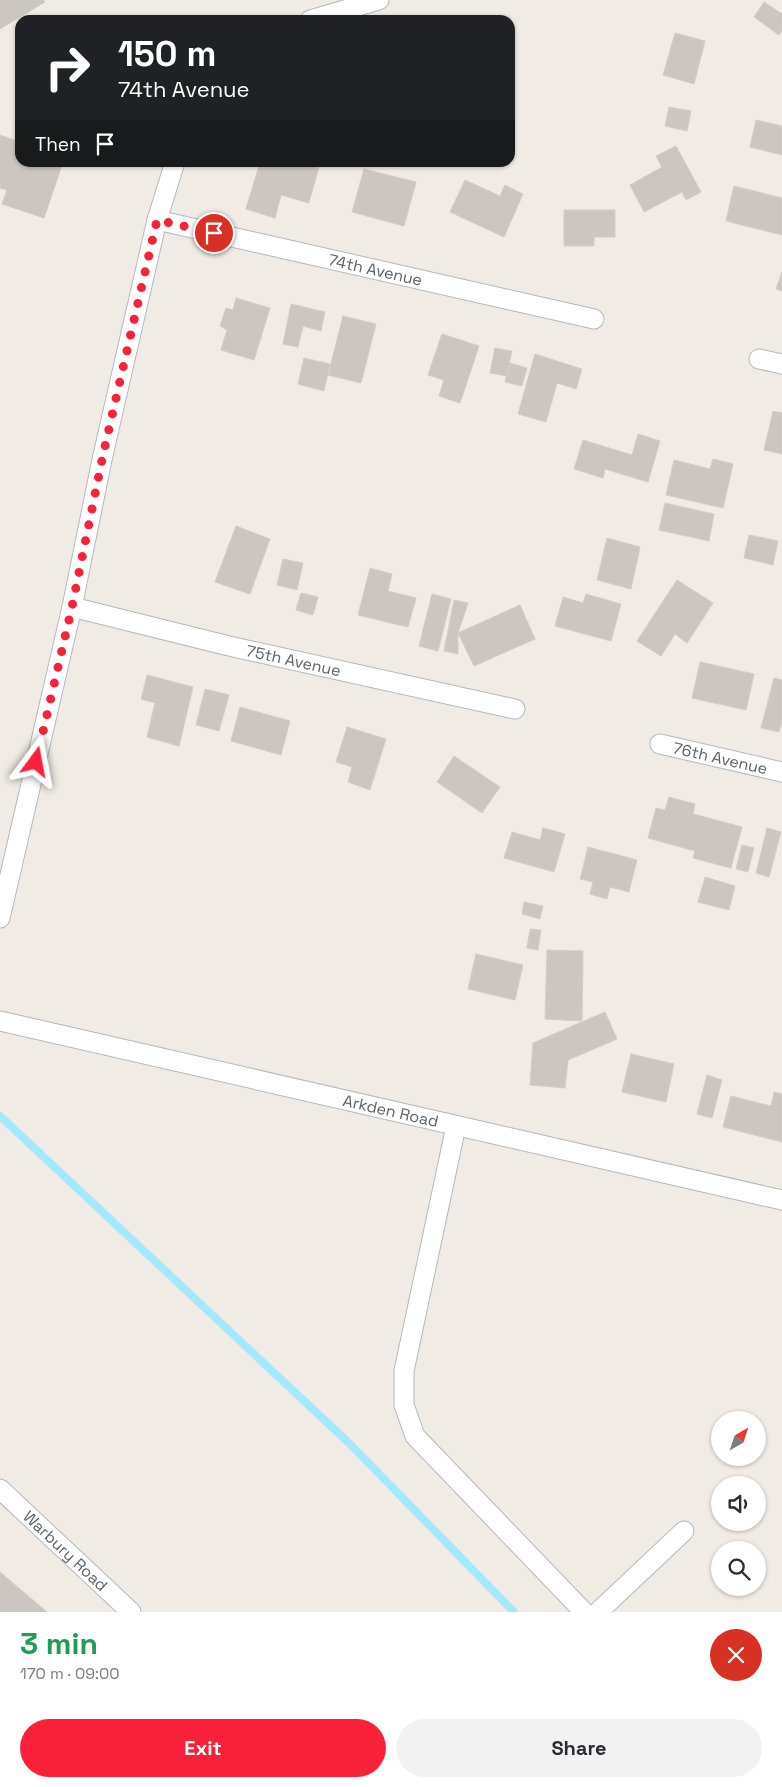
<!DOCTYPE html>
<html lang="en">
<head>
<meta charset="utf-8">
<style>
	body { margin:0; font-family:"Space Grotesk",sans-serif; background:#f2f2f3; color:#2b2b33; height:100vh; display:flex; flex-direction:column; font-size:19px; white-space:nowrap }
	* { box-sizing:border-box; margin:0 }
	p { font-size:16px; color:#7c7c81 }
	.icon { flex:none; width:28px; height:28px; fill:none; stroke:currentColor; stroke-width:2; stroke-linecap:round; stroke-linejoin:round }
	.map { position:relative; height:1612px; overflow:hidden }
	.details { display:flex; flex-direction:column; background:#fff; flex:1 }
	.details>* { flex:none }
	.top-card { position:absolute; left:15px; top:15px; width:500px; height:152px; border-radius:15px; box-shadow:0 1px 4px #0004; background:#202124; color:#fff; overflow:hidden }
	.needle { width:32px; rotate:39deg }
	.fabs { position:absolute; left:711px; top:1411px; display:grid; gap:10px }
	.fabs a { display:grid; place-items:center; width:55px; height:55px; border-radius:50%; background:#fff; box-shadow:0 1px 4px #0004; font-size:25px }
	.pin { position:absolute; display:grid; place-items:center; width:42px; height:42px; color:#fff; margin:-21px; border:2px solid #fff; border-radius:50%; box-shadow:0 1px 5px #0007 }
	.me { position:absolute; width:55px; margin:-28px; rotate:13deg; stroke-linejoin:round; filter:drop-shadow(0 0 4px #0008) }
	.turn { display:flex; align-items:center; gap:18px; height:105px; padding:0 20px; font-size:22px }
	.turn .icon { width:65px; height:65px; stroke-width:2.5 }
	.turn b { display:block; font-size:35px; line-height:42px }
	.then { display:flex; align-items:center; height:48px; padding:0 20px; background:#0003; gap:10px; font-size:19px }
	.round { display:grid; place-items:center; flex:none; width:52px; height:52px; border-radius:26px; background:#f2f2f3 }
	.headline { display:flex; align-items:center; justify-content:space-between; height:85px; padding:0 20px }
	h1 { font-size:30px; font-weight:800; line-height:38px; color:#1e9e55 }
	.primary-button { display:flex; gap:10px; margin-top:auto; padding:10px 20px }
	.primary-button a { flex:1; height:58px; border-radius:30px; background:#f9213a; color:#fff; font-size:20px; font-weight:800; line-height:58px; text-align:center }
	.primary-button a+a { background:#f2f2f3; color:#2b2b33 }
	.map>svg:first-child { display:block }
</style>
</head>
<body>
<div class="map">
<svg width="782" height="1612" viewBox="0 0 782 1612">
	<rect width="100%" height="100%" fill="#f0ebe4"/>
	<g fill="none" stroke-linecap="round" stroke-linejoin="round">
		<path stroke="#a6e9ff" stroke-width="8" d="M0,1116L349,1443L514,1612"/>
	</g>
	<path fill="#cbc6c1" stroke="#d6ccc2" d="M0,0H43L45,2L0,29Z
		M764,2L782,14V31L779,35L754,17Z
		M675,33L705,41L694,84L663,75Z
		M669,107L691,111L687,131L665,126Z
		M756,120L782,126V155L750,147Z
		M0,135L20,142V162H63L44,218L2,204L7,190L0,188Z
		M676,146L701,192L686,200L682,192L644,212L630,185L662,167L656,156Z
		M260,162L320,163L309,203L281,195L275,218L246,209Z
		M364,169L416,182L404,226L352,212Z
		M465,180L500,196L505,185L523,194L504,237L450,212Z
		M734,186L782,198V235L726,221Z
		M564,210H615V237H594V246H564Z
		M782,272V291L776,289Z
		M236,298L270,308L254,360L221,350L227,330L220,326L226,308L233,310Z
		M291,304L325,312L321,331L303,326L298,347L283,344Z
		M343,316L376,324L361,383L328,375Z
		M442,334L479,346L460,403L439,396L444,380L428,375Z
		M495,348L512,351L507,376L490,373Z
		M535,354L582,369L576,389L557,383L546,422L518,414Z
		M304,358L330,364L324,391L298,384Z
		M510,363L527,368L522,386L505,382Z
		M773,411L782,413V454L764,450Z
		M638,434L660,441L648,482L605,469L603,478L574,469L583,440L632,455Z
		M713,459L733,464L723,508L666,495L674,460L710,469Z
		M665,503L714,514L709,541L659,530Z
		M236,526L270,539L250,594L215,582Z
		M749,535L778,541L773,565L744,558Z
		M607,538L640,547L631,589L597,580Z
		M283,559L303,563L297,590L277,585Z
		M370,568L392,574L388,591L416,598L408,627L358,615Z
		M677,580L713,603L687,643L675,634L661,656L637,641Z
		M301,593L318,597L313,615L296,610Z
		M432,594L451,599L438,651L419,646Z
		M586,594L621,604L611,641L555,626L563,597L583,603Z
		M454,600L468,603L458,633V654L444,651Z
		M520,605L535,639L474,666L458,633Z
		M700,662L754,674L746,710L692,698Z
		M147,675L193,687L179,746L147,737L155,703L141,699Z
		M774,678L782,680V722L779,732L761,728Z
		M205,689L229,695L219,731L196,725Z
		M240,707L290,721L281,755L231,741Z
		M347,727L386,739L370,790L348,782L352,767L336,762Z
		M454,756L500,787L482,813L437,782Z
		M669,797L695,804L693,814L742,827L731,868L693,858L695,851L648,838L656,808L665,810Z
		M543,828L565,834L554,872L504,858L512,832L540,840Z
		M767,828L781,832L769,877L756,873Z
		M742,845L754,848L748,872L736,869Z
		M588,847L637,860L629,892L610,887L607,899L590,894L593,882L580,879Z
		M705,877L735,886L729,910L698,902Z
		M524,902L543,906L540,919L522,914Z
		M530,929L541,930L538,950L527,948Z
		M547,950L583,951L582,1021L545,1019Z
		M476,954L523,965L515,1000L468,989Z
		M605,1012L617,1039L568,1060L565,1088L530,1085L533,1043Z
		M631,1054L674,1064L666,1102L622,1092Z
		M707,1075L722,1080L712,1118L697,1114Z
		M774,1092L782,1094V1142L723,1127L731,1096L771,1106Z
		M0,1572L47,1612H0Z"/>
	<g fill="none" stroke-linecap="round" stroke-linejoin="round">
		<g stroke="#b5b9bc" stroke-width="21">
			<g id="minor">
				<path d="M310,20L379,0"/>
				<path id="s1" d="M157,220L594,319"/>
				<path d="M759,359L782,364"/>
				<path id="s2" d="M72,607L229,646L515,709"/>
				<path id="s3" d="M660,744L782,772"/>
				<path d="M0,918L72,607L103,455L157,220L175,162"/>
				<path id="s4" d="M0,1021L782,1200"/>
				<path d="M456,1126L404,1371V1405L415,1436L584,1612"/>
				<path id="s5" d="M0,1489L131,1612"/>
				<path d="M598,1612L684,1531"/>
			</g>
		</g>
		<use href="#minor" stroke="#fff" stroke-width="19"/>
	</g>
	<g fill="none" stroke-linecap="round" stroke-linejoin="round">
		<path stroke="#f9213a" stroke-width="9" stroke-dasharray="0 16.2" d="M36,762L72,607L103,455L157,220L214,233"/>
	</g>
	<g text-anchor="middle" stroke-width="4" stroke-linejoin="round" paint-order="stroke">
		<g font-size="16" fill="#5c6366" stroke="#fff">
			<text dy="6" stroke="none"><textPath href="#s1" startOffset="224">74th Avenue</textPath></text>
			<text dy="6" stroke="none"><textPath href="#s2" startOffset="228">75th Avenue</textPath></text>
			<text dy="6" stroke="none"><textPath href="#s3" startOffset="62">76th Avenue</textPath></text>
			<text dy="6" stroke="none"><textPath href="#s4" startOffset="401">Arkden Road</textPath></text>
			<text dy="6" stroke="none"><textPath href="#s5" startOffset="90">Warbury Road</textPath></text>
		</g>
	</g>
</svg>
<div class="fabs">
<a><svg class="needle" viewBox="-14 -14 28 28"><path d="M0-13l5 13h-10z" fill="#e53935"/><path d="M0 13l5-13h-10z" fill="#7c7c81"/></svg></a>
<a><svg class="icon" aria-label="sound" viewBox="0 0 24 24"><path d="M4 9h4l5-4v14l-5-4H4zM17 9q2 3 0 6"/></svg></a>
<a><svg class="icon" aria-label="search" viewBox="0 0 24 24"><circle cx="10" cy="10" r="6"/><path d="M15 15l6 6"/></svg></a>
</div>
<div class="pin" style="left:214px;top:233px;background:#d93025"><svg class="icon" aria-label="arrive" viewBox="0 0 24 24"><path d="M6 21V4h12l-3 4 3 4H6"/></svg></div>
<svg class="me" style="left:36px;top:762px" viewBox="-20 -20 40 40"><path d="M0-17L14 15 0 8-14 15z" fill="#f9213a" stroke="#fff" stroke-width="4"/></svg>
<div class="top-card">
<div class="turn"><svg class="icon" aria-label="right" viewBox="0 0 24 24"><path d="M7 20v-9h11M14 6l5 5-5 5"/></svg><div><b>150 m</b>74th Avenue</div></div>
<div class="then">Then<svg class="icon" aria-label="arrive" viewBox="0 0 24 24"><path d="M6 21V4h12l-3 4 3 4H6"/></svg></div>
</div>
</div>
<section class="details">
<div class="headline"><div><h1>3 min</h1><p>170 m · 09:00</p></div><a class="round" style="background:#d93025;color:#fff"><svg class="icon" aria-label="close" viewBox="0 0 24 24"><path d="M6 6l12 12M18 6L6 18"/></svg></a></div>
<div class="primary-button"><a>Exit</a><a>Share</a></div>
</section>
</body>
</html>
